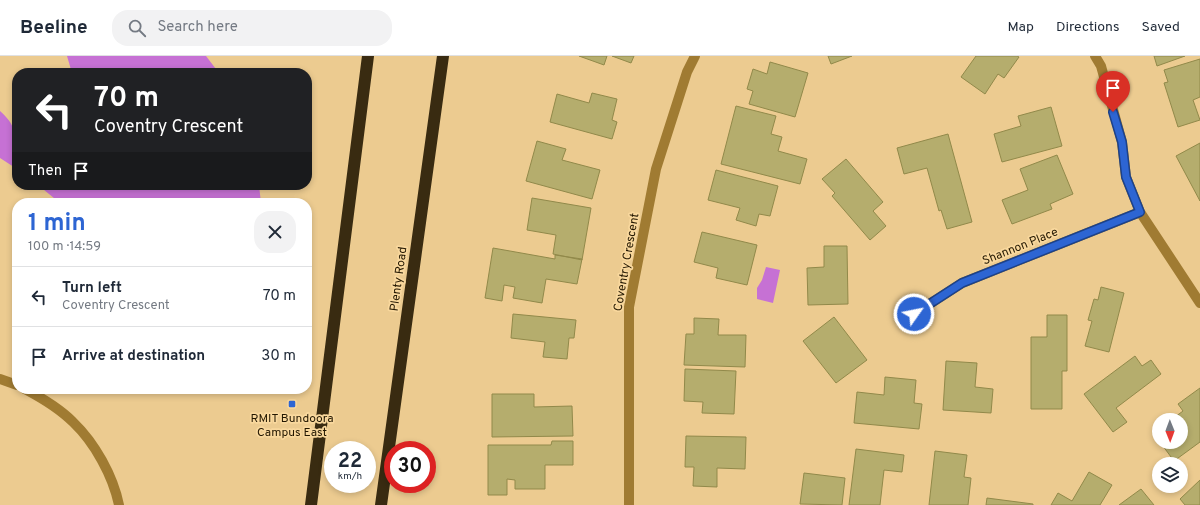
<!DOCTYPE html>
<html lang="en">
<head>
<meta charset="utf-8">
<style>
	body { margin:0; font-family:Overpass,sans-serif; background:#f2f2f3; color:#1f2937; height:100vh; display:flex; flex-direction:column; font-size:15px; white-space:nowrap }
	* { box-sizing:border-box; margin:0 }
	p { font-size:13px; color:#747a83 }
	.icon { flex:none; width:22px; height:22px; fill:none; stroke:currentColor; stroke-width:2; stroke-linecap:round; stroke-linejoin:round }
	.map { position:relative; flex:1; overflow:hidden }
	.drawer { position:absolute; left:12px; top:142px; width:300px; height:196px; display:flex; flex-direction:column; background:#fff; border-radius:16px; box-shadow:0 2px 6px #0003 }
	.drawer>* { flex:none }
	.hud { position:absolute; left:12px; top:12px; width:300px; height:122px; border-radius:16px; box-shadow:0 2px 6px #0003; background:#202124; color:#fff; overflow:hidden }
	.needle { width:26px; rotate:179deg }
	.fabs { position:absolute; left:1152px; top:357px; display:grid; gap:8px }
	.fabs a { display:grid; place-items:center; width:36px; height:36px; border-radius:50%; background:#fff; box-shadow:0 2px 6px #0003; font-size:20px }
	.speed { position:absolute; left:324px; top:385px; display:flex; gap:8px; font-size:20px; font-weight:700; text-align:center }
	.speed>* { display:grid; place-content:center; width:52px; height:52px; border-radius:50%; background:#fff; box-shadow:0 2px 6px #0003; line-height:1 }
	.speed small { font-size:10px; font-weight:400 }
	.speed .limit { border:6px solid #d22; background:#fff; color:#111 }
	.pin { position:absolute; display:grid; place-items:center; width:34px; height:34px; color:#fff; margin:-41px -17px; border-radius:50% 50% 50% 0; rotate:-45deg; box-shadow:0 0 4px #0007 }
	.pin .icon { rotate:45deg }
	.me { position:absolute; width:44px; margin:-22px; rotate:57deg; stroke-linejoin:round; filter:drop-shadow(0 0 3px #0008) }
	.turn { display:flex; align-items:center; gap:14px; height:84px; padding:0 16px; font-size:18px }
	.turn .icon { width:52px; height:52px; stroke-width:2.5 }
	.turn b { display:block; font-size:28px; line-height:34px }
	.then { display:flex; align-items:center; height:38px; padding:0 16px; background:#0003; gap:8px; font-size:15px }
	.round { display:grid; place-items:center; flex:none; width:42px; height:42px; border-radius:16px; background:#f2f2f3 }
	.headline { display:flex; align-items:center; justify-content:space-between; height:68px; padding:0 16px }
	h1 { font-size:24px; font-weight:700; line-height:30px; color:#2d65d3 }
	ul { padding:0; list-style:none }
	li { display:flex; align-items:center; gap:12px; height:60px; padding:0 16px; border-top:1px solid #e0e1e3 }
	li div { flex:1 }
	li b { display:block; font-size:15px }
	li em { font-style:normal }
	header { display:flex; align-items:center; gap:24px; box-sizing:border-box; height:56px; padding:0 20px; background:#fff; border-bottom:1px solid #e0e1e3 }
	header strong { font-size:19px }
	nav { display:flex; gap:22px; margin-inline-start:auto; font-size:14px }
	.search { width:280px; height:36px; background:#f2f2f3; display:flex; align-items:center; gap:10px; box-sizing:border-box; padding:0 14px; border-radius:16px; color:#747a83; font-size:15px }
	.map>svg:first-child { display:block }
</style>
</head>
<body>
<header>
<strong>Beeline</strong>
<div class="search"><svg class="icon" aria-label="search" viewBox="0 0 24 24"><circle cx="10" cy="10" r="6"/><path d="M15 15l6 6"/></svg>Search here</div>
<nav><a>Map</a><a>Directions</a><a>Saved</a></nav>
</header>
<div class="map">
<svg width="1200" height="449" viewBox="0 0 1200 449">
	<rect width="100%" height="100%" fill="#eccb90"/>
	<path fill="#c671d4" d="M67,0H206L219,17H72Z
		M0,55C20,72 17,89 17,113L0,102Z
		M38,129H259L261,147H60Z
		M766,211L780,214L773,247L757,243V232L762,224Z"/>
	<path fill="#b5ad6d" stroke="#91894a" d="M579,0H607L604,9Z
		M612,0H634L631,7Z
		M828,0H852L831,8Z
		M976,0H1017L1019,1L1004,22L998,18L985,38L961,21Z
		M1154,0H1185L1157,10Z
		M1200,3V41L1193,44L1200,64L1178,71L1164,27L1168,26L1164,14Z
		M770,6L808,17L795,61L749,48L753,35L747,33L753,13L767,18Z
		M592,37L617,43L612,64L617,66L612,83L550,66L557,38L589,47Z
		M736,50L776,60L771,78L782,81L778,95L807,103L800,128L721,108Z
		M1051,51L1062,90L1002,106L994,78L1021,70L1018,60Z
		M948,78L972,166L947,173L941,154L939,155L927,112L904,118L897,92Z
		M537,85L566,93L562,104L600,114L592,143L526,125Z
		M1200,87V145L1176,100Z
		M1057,99L1073,138L1050,148L1052,153L1012,168L1002,144L1028,134L1020,113Z
		M846,103L883,146L873,155L886,170L870,184L832,140L835,137L822,123Z
		M716,114L778,130L770,160L759,158L756,170L736,164L740,152L708,144Z
		M532,142L591,152L582,204L553,198L556,179L527,174Z
		M702,176L757,189L747,229L716,222L718,212L694,206Z
		M824,190H847L848,248L808,249L807,212L824,211Z
		M493,192L555,203V199L582,203L577,228L546,223L542,247L513,242L515,231L504,229L502,245L485,242Z
		M1101,231L1124,237L1109,296L1085,290L1092,265L1088,264L1094,243L1098,244Z
		M513,258L576,264L574,282H569L567,303L543,301L545,286L511,282Z
		M1047,259H1067V315H1062V353H1031V281H1047Z
		M834,261L867,304L836,327L803,285Z
		M694,262L719,263L718,279H746L745,311L684,309L686,278H694Z
		M1135,300L1142,310L1151,304L1161,318L1116,352L1127,366L1113,376L1084,338Z
		M946,305L977,307L975,331L993,333L991,357L943,354Z
		M685,313L736,315L734,358L702,357L703,346L684,345Z
		M885,321L916,324L914,347L922,348L919,373L854,367L857,336L884,339Z
		M1200,332V386L1174,405L1160,386H1181V364H1171L1183,355L1178,348Z
		M492,338H534V351L572,350L573,380L492,381Z
		M1159,373V385L1153,377Z
		M686,380L746,381L745,413L717,412V431L693,430L694,411H685Z
		M552,385H573V409H545V433H515V424L507,423V439H488V389H551Z
		M856,393L904,399L902,416L884,414L880,449H849Z
		M935,395L967,399L964,421L971,422L968,449H929Z
		M1089,416L1112,429L1100,449H1051L1058,437L1072,445Z
		M804,417L845,422L842,449L800,448Z
		M1200,424V449H1185L1180,443Z
		M1141,433L1154,449H1119Z
		M987,442L1033,448V449H986Z"/>
	<g fill="none" stroke-linecap="round" stroke-linejoin="round">
		<path stroke="#a07b32" stroke-width="10" d="M0,323L17,329
			M25,333C42,342 59,352 73,366C95,387 113,420 119,449"/>
		<path stroke="#a07b32" stroke-width="10" d="M1095,0L1101,10L1122,86L1126,121L1140,156L1200,247
			M914,258L962,227L1140,156
			M629,449V251L656,113L687,16L695,0"/>
		<path stroke="#392b11" stroke-width="12" d="M311,449L368,0
			M381,449L443,0"/>
	</g>
	<g fill="none" stroke-linecap="round" stroke-linejoin="round">
		<g stroke="#1d4289" stroke-width="10">
			<path id="route" d="M914,258L962,227L1140,156L1126,121L1122,86L1113,56"/>
		</g>
		<use href="#route" stroke="#2d65d3" stroke-width="7"/>
	</g>
	<rect fill="#2d65d3" stroke="#f9d89d" stroke-width="1.5" x="288" y="344" width="8" height="8" rx="2"/>
	<g text-anchor="middle" stroke-width="3.5" stroke-linejoin="round" paint-order="stroke">
		<g font-size="12" fill="#231701" stroke="#f9d89d">
			<text transform="translate(1020 190) rotate(-22)" y="4">Shannon Place</text>
			<text transform="translate(626 206) rotate(-80)" y="4">Coventry Crescent</text>
			<text transform="translate(398 223) rotate(-82)" y="4">Plenty Road</text>
		</g>
		<g font-size="12" fill="#231701" stroke="#f9d89d">
			<text x="292" y="366">RMIT Bundoora<tspan x="292" dy="14">Campus East</tspan></text>
		</g>
	</g>
</svg>
<div class="fabs">
<a><svg class="needle" viewBox="-14 -14 28 28"><path d="M0-13l5 13h-10z" fill="#e53935"/><path d="M0 13l5-13h-10z" fill="#747a83"/></svg></a>
<a><svg class="icon" aria-label="layers" viewBox="0 0 24 24"><path d="M12 4l9 5-9 5-9-5zM3 14l9 5 9-5"/></svg></a>
</div>
<div class="speed"><div>22<small>km/h</small></div><div class="limit">30</div></div>
<div class="pin" style="left:1113px;top:56px;background:#d93025"><svg class="icon" aria-label="arrive" viewBox="0 0 24 24"><path d="M6 21V4h12l-3 4 3 4H6"/></svg></div>
<svg class="me" style="left:914px;top:258px" viewBox="-20 -20 40 40"><circle r="17" fill="#2d65d3" stroke="#fff" stroke-width="3"/><path d="M0-11L8 9 0 5-8 9z" fill="#fff"/></svg>
<div class="hud">
<div class="turn"><svg class="icon" aria-label="left" viewBox="0 0 24 24"><path d="M17 20v-9H6M10 6l-5 5 5 5"/></svg><div><b>70 m</b>Coventry Crescent</div></div>
<div class="then">Then<svg class="icon" aria-label="arrive" viewBox="0 0 24 24"><path d="M6 21V4h12l-3 4 3 4H6"/></svg></div>
</div>
<section class="drawer">
<div class="headline"><div><h1>1 min</h1><p>100 m · 14:59</p></div><a class="round"><svg class="icon" aria-label="close" viewBox="0 0 24 24"><path d="M6 6l12 12M18 6L6 18"/></svg></a></div>
<ul>
<li><svg class="icon" aria-label="left" viewBox="0 0 24 24"><path d="M17 20v-9H6M10 6l-5 5 5 5"/></svg><div><b>Turn left</b><p>Coventry Crescent</p></div><em>70 m</em></li>
<li><svg class="icon" aria-label="arrive" viewBox="0 0 24 24"><path d="M6 21V4h12l-3 4 3 4H6"/></svg><div><b>Arrive at destination</b></div><em>30 m</em></li>
</ul>
</section>
</div>
</body>
</html>
